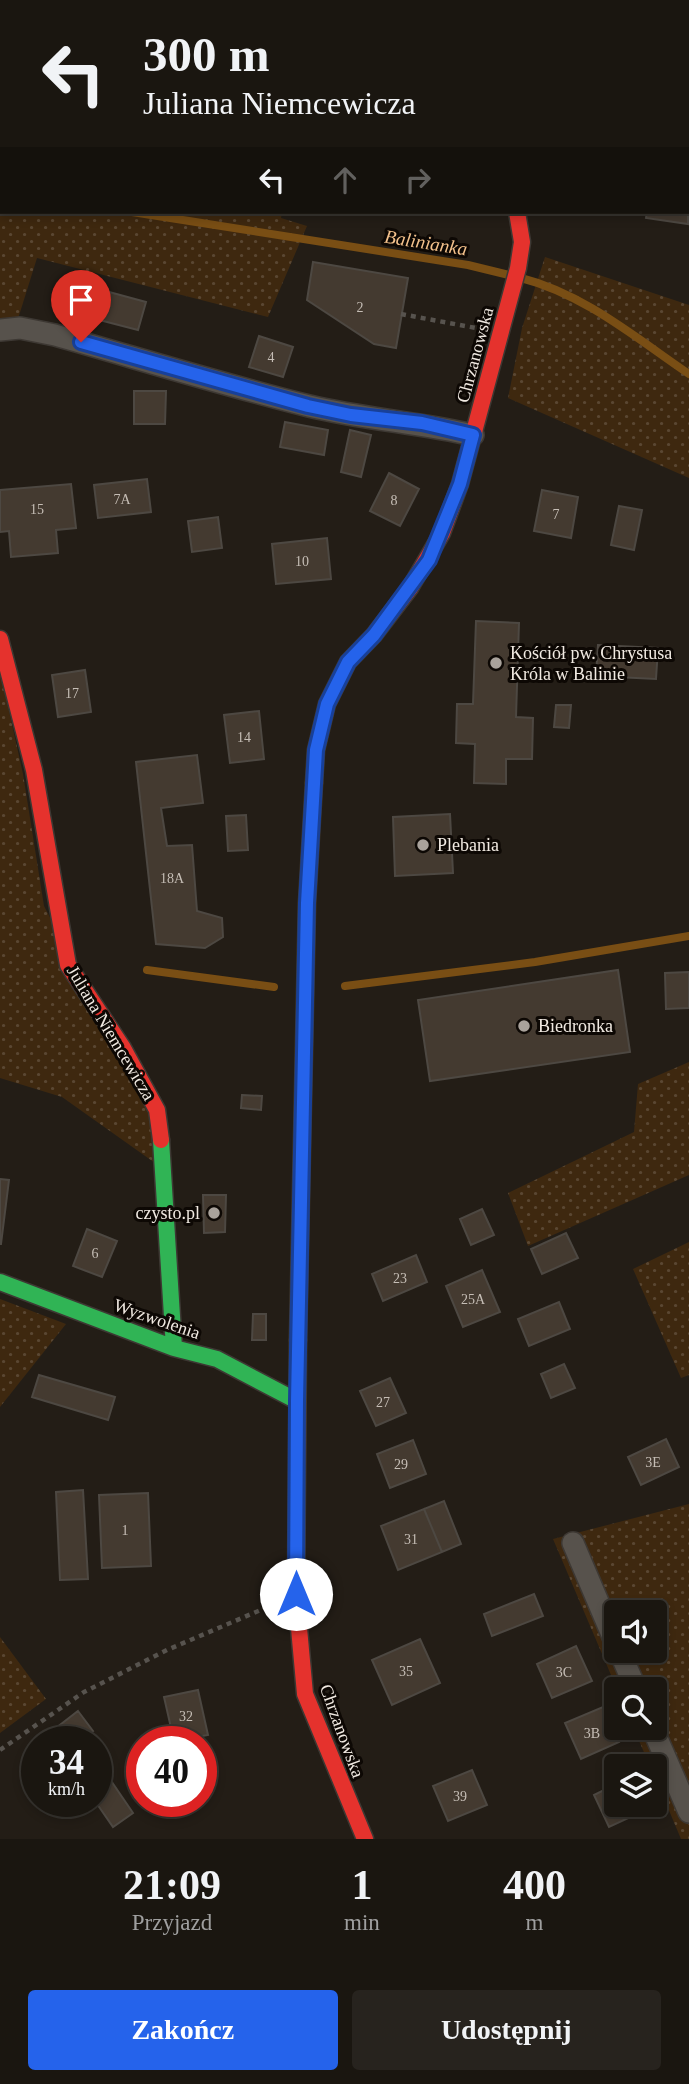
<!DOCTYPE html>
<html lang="pl">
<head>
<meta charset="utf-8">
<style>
	body { margin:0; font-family:"Times New Roman",serif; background:#27231e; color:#f1f3f6; height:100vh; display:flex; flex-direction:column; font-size:26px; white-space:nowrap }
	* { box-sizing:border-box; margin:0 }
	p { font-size:23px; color:#9f9f9f }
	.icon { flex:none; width:38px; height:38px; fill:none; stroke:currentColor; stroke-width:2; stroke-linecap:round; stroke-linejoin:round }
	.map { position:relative; height:1839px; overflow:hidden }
	.drawer { display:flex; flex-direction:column; background:#1a1610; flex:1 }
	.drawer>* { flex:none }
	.banner { position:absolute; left:0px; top:0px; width:690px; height:214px; box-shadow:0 4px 10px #0003,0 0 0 2px #383530; background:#1a1610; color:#f1f3f6; overflow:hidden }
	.fabs { position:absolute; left:604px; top:1600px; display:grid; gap:14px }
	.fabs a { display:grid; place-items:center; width:63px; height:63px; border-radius:7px; background:#1a1610; box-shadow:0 4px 10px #0003,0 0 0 2px #383530; font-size:35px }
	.speed { position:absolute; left:21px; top:1726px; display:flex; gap:14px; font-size:35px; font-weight:700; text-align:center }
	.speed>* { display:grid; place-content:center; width:91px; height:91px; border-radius:50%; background:#1a1610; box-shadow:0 4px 10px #0003,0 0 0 2px #383530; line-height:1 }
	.speed small { font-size:18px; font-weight:400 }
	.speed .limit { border:10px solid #d22; background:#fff; color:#111 }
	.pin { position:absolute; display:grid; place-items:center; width:60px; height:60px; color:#fff; margin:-72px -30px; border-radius:50% 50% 50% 0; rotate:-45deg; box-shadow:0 0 7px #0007 }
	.pin .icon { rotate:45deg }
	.me { position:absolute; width:77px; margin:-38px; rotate:0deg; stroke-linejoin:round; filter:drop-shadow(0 0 5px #0008) }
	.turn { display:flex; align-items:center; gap:24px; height:147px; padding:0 28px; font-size:32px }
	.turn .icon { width:91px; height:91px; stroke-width:2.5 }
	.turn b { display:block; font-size:49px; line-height:60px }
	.lanes { display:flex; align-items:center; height:66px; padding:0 28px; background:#0003; justify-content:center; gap:35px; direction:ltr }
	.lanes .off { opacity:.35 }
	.eta { display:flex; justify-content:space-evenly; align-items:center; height:119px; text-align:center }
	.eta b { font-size:42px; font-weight:800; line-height:49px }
	.button { display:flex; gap:14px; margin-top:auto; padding:14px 28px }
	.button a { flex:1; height:80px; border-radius:7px; background:#2563eb; color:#fff; font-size:28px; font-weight:800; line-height:80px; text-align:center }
	.button a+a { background:#27231e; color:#f1f3f6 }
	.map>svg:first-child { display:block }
</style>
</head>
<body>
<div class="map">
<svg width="689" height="1839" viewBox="0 0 689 1839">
	<defs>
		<pattern id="grass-dots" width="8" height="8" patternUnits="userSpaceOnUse" patternTransform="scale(1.75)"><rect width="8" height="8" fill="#3e280f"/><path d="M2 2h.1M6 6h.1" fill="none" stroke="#5a4732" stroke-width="1.8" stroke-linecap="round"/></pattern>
	</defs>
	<rect width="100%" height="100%" fill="#231d16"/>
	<path fill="url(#grass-dots)" fill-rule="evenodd" d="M0,123L2,212H282L281,218L307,226L268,317L37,258L17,322L0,319Z
		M545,257L689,305V478L508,398L522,328Z
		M0,670L23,774L44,906L152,1114L155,1163L62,1097L0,1078Z
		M689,1062V1175L528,1246L508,1193L634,1132L638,1084Z
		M689,1242V1375L681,1378L633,1269Z
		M0,1299L66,1324L0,1407Z
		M689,1504V1839H681L655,1777L654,1766H650L633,1727H654V1689H617L553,1539ZM616,1612H654V1650H616Z
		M0,1637L46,1699L0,1733Z"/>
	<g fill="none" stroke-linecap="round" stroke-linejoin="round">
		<path stroke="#794e14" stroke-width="8" d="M0,191H2
			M132,212L468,265L509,275
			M521,278C584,294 636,338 689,374
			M147,970L274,987
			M345,986L535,962L689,936"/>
	</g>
	<path fill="#443a30" stroke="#4d4842" stroke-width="2" d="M163,0H209L163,2Z
		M363,0H426L425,2Z
		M688,189V224L646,218L647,212H688Z
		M313,262L408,278L396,348L374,344L307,300Z
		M87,286L146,302L138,330L80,315Z
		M259,336L293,347L283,377L249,367Z
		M134,391H166L165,424H134Z
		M285,422L328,430L324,455L280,447Z
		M350,430L371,435L361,477L341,472Z
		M389,473L419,489L400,526L370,511Z
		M147,479L151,512L98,518L94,485Z
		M71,484L76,528L56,530L58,553L11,557L9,531L0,532V490Z
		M542,490L578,497L571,538L534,531Z
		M619,506L642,510L634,550L611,545Z
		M218,517L222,548L192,552L188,521Z
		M327,538L331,579L276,584L272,544Z
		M476,621L519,623L516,717L533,718L532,759H506V784L474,783L475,744L456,743L457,704H473Z
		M598,645L658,648L656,679L596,676Z
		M85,670L91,712L58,717L52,675Z
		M556,705H571L569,728L554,727Z
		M259,711L264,759L230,763L224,715Z
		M197,755L203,803L161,808L167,846L192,845L197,911L222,918L223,937L205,948L156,944L136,762Z
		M450,814L453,873L395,876L393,817Z
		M246,815L248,850L228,851L226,816Z
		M618,970L630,1052L430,1081L418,1000Z
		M689,972V1008L666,1009L665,973Z
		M242,1095L262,1096L261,1110L241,1108Z
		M0,1179L9,1180L1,1244H0Z
		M203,1195H226L225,1232L204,1233Z
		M482,1209L494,1235L471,1245L460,1219Z
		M87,1229L117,1241L102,1277L73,1266Z
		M566,1233L578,1258L542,1274L531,1249Z
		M416,1255L427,1282L383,1301L372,1274Z
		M482,1270L500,1312L463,1327L446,1286Z
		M559,1302L570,1329L529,1346L518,1319Z
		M253,1314H266V1340H252Z
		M564,1364L575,1388L551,1398L541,1374Z
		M39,1375L115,1397L108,1420L32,1397Z
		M390,1378L406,1413L376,1426L360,1391Z
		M666,1439L679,1467L641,1485L628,1457Z
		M413,1440L426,1474L390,1488L377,1454Z
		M83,1490L88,1579L60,1580L56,1492Z
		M148,1493L151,1566L102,1568L99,1495Z
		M444,1501L461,1544L442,1552L424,1509Z
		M424,1509L442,1552L398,1570L381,1526Z
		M534,1594L543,1616L492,1636L484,1614Z
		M420,1639L440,1683L392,1705L372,1660Z
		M576,1646L592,1681L552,1698L537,1664Z
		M198,1690L208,1735L174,1741L164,1697Z
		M603,1707L619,1742L581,1759L565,1723Z
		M78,1711L93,1731L79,1741H46L43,1738Z
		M650,1755L654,1766H630V1765Z
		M103,1769L133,1813L113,1827L95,1801L96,1773Z
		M472,1770L487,1805L448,1821L433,1786Z
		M616,1784V1804H648L650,1808L609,1827L594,1795Z"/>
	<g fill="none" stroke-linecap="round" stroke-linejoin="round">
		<g stroke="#3d3833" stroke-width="24">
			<path id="street" d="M575,2L576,0
				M0,330L20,328L55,335C140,359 224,385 309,406C364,419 419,423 473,435
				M573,1543L616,1644
				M619,1650L636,1689
				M652,1727L689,1812"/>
		</g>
		<g stroke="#3d3833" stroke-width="19">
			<path id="fast" d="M293,0L296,2
				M161,1140L174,1348
				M0,1282L174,1348L217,1359L297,1401"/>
		</g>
		<g stroke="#3d3833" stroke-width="19">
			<path id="slow" d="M688,117H689
				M298,1340L307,903L314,783"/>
		</g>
		<g stroke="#3d3833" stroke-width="19">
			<path id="jam" d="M0,639L34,770L68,965L123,1048L157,1110L161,1140
				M314,783L316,750L327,704L348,662L374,635L410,588L442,533L460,484L518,268L522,242L517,212
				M298,1340L296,1595L305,1694L365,1839"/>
		</g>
		<path stroke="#57534e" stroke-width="4.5" stroke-dasharray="5 5" stroke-linecap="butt" d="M401,314L476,328
			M0,1750L84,1692L167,1650L270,1606"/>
		<use href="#street" stroke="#57524c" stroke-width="21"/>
		<use href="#fast" stroke="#30b455" stroke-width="16"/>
		<use href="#slow" stroke="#ff9f0a" stroke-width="16"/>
		<use href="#jam" stroke="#e5322d" stroke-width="16"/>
	</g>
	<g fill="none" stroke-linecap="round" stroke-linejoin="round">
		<g stroke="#184099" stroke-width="18">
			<path id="route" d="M81,342L308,406L351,415L422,423L473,435L460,484L429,560L374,635L348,662L327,704L316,750L307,903L297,1401L296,1594"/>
		</g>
		<use href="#route" stroke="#2563eb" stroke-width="12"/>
	</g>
	<g fill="#a9a29b" stroke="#0d0804" stroke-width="2.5">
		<circle cx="496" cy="663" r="7"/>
		<circle cx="423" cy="845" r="7"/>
		<circle cx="524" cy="1026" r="7"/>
		<circle cx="214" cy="1213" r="7"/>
	</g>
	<g text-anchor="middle" stroke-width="6" stroke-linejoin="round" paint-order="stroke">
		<g font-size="14" fill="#c6beb6">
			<text x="360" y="312">2</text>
			<text x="271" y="362">4</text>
			<text x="122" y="504">7A</text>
			<text x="394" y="505">8</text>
			<text x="37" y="514">15</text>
			<text x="556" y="519">7</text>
			<text x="302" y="566">10</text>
			<text x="72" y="698">17</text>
			<text x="244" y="742">14</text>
			<text x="172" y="883">18A</text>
			<text x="95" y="1258">6</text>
			<text x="400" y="1283">23</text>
			<text x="473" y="1304">25A</text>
			<text x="383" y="1407">27</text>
			<text x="653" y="1467">3E</text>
			<text x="401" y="1469">29</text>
			<text x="125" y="1535">1</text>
			<text x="411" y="1544">31</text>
			<text x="406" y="1676">35</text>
			<text x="564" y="1677">3C</text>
			<text x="186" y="1721">32</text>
			<text x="592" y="1738">3B</text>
			<text x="460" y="1801">39</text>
		</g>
		<g font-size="18" fill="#f1eae2" stroke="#0d0804">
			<text transform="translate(475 355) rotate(-75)" y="6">Chrzanowska</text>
			<text transform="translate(111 1033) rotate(59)" y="6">Juliana Niemcewicza</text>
			<text transform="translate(157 1319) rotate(19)" y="6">Wyzwolenia</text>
			<text transform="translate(342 1731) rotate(70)" y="6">Chrzanowska</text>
		</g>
		<g font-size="18" fill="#f1eae2" stroke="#0d0804" text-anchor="start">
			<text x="510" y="659">Kościół pw. Chrystusa<tspan x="510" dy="21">Króla w Balinie</tspan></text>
			<text x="437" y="851">Plebania</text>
			<text x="538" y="1032">Biedronka</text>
			<text x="200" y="1219" text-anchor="end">czysto.pl</text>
		</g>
		<g font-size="19" font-style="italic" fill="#f4c28c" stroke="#0d0804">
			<text transform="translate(426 242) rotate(9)" y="7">Balinianka</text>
		</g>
	</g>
</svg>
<div class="fabs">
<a><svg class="icon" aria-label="sound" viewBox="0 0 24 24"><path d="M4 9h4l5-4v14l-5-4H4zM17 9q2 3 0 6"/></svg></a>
<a><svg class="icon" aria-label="search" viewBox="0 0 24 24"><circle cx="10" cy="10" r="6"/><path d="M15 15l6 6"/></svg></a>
<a><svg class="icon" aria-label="layers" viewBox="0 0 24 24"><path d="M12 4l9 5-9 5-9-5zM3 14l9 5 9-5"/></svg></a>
</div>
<div class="speed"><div>34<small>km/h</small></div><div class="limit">40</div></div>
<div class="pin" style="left:81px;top:342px;background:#d93025"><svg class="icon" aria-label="arrive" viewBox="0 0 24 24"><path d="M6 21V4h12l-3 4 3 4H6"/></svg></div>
<svg class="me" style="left:296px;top:1594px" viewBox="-20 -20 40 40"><circle r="19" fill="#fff"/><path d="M0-13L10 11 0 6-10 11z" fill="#2563eb"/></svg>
<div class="banner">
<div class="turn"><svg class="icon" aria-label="left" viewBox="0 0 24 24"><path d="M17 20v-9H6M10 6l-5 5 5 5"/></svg><div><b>300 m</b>Juliana Niemcewicza</div></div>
<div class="lanes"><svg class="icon" aria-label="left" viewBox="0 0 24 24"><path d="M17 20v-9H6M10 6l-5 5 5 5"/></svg><svg class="icon off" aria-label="ahead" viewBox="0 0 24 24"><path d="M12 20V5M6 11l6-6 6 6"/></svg><svg class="icon off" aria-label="right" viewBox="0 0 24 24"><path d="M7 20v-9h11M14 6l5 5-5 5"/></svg></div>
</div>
</div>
<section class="drawer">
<div class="eta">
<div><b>21:09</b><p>Przyjazd</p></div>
<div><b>1</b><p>min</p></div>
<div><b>400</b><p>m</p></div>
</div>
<div class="button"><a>Zakończ</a><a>Udostępnij</a></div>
</section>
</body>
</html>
